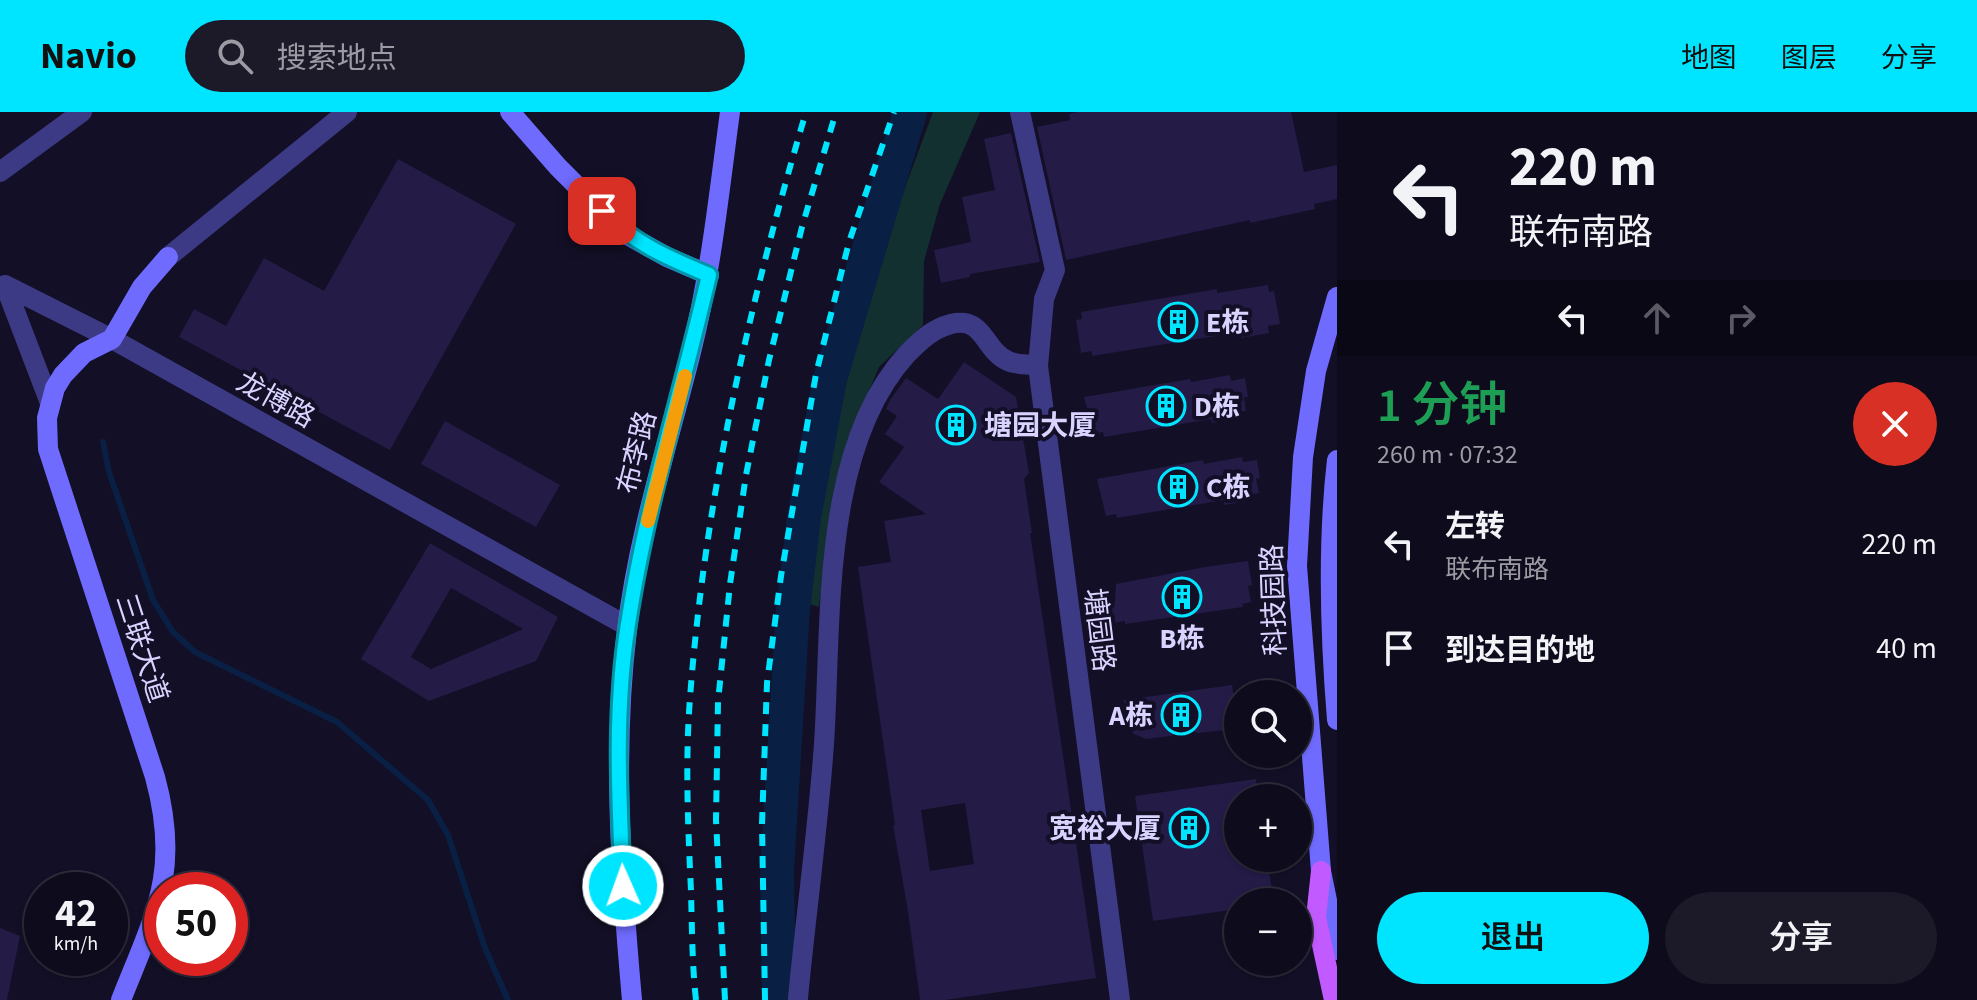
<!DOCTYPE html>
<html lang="zh">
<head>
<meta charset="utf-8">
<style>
	body { margin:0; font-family:"Source Sans 3","Noto Sans SC",sans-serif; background:#1c1929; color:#f1f3f6; height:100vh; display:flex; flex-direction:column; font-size:30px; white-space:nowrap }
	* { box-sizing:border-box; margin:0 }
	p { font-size:26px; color:#9b9ba3 }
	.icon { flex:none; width:44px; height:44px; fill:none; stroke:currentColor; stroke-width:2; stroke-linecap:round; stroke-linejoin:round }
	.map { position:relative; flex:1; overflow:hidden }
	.sheet { display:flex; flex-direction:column; background:#0e0b1c; width:640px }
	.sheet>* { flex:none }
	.hud { background:#0e0b1c; color:#f1f3f6; overflow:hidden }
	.tools { position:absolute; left:1224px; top:568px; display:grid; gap:16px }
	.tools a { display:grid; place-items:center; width:88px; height:88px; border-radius:50%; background:#0e0b1c; box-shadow:0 2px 6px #0004,0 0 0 2px #2e2b3b; font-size:40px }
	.speed { position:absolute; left:24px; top:760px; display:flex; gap:16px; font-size:40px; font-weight:700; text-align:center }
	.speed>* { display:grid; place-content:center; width:104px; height:104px; border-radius:50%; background:#0e0b1c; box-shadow:0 2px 6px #0004,0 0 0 2px #2e2b3b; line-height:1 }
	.speed small { font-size:20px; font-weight:400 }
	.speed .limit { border:12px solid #d22; background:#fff; color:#111 }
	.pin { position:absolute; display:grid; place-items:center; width:68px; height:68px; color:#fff; margin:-34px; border-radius:16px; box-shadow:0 4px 12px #0006 }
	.me { position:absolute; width:88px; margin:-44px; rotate:358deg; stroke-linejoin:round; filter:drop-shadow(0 0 6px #0008) }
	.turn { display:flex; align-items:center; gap:28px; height:168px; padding:0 40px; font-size:36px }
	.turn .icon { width:104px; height:104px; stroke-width:2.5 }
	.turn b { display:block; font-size:56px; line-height:68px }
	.lanes { display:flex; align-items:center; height:76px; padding:0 40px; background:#0003; justify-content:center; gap:40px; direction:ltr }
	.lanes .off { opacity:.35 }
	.round { display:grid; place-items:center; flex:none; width:84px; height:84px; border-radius:42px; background:#1c1929 }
	.overview { display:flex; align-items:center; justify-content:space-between; height:136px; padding:0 40px }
	h1 { font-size:48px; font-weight:600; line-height:60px; color:#1e9e55 }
	.primary-button { display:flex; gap:16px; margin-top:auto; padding:16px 40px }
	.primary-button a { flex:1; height:92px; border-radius:48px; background:#00e5ff; color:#111; font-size:32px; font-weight:600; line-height:92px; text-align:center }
	.primary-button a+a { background:#1c1929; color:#f1f3f6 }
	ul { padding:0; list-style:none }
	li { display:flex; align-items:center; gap:24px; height:104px; padding:0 40px }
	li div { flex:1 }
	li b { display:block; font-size:30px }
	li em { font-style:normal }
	header { display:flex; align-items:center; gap:48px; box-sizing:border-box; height:112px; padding:0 40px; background:#00e5ff; color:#111 }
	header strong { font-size:38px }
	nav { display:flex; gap:44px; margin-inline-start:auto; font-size:28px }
	.search { width:560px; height:72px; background:#1c1929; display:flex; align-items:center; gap:20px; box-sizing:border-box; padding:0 28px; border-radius:44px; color:#9b9ba3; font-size:30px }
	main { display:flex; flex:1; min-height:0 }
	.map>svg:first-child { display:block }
</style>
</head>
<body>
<header>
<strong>Navio</strong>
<div class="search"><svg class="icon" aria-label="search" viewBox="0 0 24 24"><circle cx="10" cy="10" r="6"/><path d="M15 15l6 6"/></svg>搜索地点</div>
<nav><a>地图</a><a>图层</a><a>分享</a></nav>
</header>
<main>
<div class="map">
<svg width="1337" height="888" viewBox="0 0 1337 888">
	<rect width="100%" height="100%" fill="#130f26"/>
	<path fill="#12302f" d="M933,0H980L940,92L924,149L923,213L879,255L849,328L830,409L819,495L802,490L839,294L885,130Z"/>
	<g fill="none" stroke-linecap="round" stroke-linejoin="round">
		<path stroke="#0a1f44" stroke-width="6" d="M103,330L109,360L153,488L173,520L195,540L337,610L428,688L448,723L485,836L508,888"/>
		<path stroke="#0a1f44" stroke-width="34" d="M779,888L777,759L793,497L804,405L830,267L910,0"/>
	</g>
	<path fill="#241b47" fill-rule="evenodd" d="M1077,0H1291L1304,60L1337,53V87L1314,92L1315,97L1250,111V108L1066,148L1037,15L1070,8L1069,2Z
		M1011,21L1040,150L970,162V165L941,171L934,138L971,130L962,85L995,78L984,27Z
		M398,47L516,112L390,338L179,225L194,197L226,214L264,146L324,179Z
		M1268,173L1269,180L1274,179L1280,212L1268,214L1269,221L1241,226L1240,220L1092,244V239L1081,241L1076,208L1082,207L1081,200L1217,177V181Z
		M964,250L1016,285L1029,361L1024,367L1032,421H1030L1096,866L945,888H920L908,799L893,713H895L858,455L891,450L884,409L926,402L879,370L904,335L885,322L897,304L886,297L890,288L906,266L938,287ZM965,691L974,752L930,759L921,698Z
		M1230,263L1231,269L1245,266L1248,285H1244L1246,299L1235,301V307L1212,311L1211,307L1104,325L1103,320L1094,322L1084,285L1190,267L1191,270Z
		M445,309L560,373L536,415L421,352Z
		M1242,345L1243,350L1257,348L1260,366L1256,367L1259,381L1247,383L1248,389L1224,393V388L1117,406L1116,402L1106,404L1097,367L1203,348L1204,352Z
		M430,431L558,505L536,549L429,589L361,547ZM451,476L523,517L431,557L411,545Z
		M1248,449L1252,473L1248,474L1251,490L1242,492L1243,495L1125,512V509L1113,511L1110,491L1115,490L1116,472L1205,455Z
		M1232,573L1236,596L1234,610L1225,618L1198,621L1184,617L1171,624L1146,627L1134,622L1127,611L1124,588Z
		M1256,667L1259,686H1238V746H1267L1274,790H1238V797L1153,809L1135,684Z
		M0,816L20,824L7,888H0Z"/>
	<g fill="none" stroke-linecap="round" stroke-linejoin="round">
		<path stroke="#3d3a85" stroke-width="20" d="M1020,0L1055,158L1044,187L1038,254L1120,888
			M0,60L82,0
			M168,145L347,0
			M5,173L112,227L627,514
			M5,173L50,291
			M798,886C806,801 818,717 824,632C832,511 820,337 907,242C921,228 932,217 951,212C985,204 983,238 1008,249C1016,253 1029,252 1038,254"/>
		<path stroke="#6f6bff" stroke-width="20" d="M510,0L558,55L624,121L667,145L709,163
			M1337,185L1316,259L1303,345L1297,454L1321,759L1337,838
			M1337,348C1327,434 1330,522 1337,608
			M121,888C155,802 181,760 155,665L48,337L47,306L55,276L63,263L84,241L112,227L142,175L168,145
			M632,888C621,765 612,641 627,518C638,424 668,332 691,240C711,161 719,81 730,0"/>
		<path stroke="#c25bff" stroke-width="20" d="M1321,759L1316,805L1334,888"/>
		<path stroke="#00e5ff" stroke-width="6" stroke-dasharray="12 10" stroke-linecap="butt" d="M696,888C692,852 692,815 691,779C688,715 685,650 690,586C705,386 749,192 806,0
			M725,888L716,708L718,590L730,472L746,363L769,248L802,115L836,0
			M765,888L762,712L767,571L781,464L816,262L849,130L894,0"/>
	</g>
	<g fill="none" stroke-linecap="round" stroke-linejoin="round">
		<g stroke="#0095a6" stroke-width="20">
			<path id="route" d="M602,99C635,132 666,145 709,163C682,279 646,394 628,512C614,598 619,687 623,774"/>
		</g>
		<use href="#route" stroke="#00e5ff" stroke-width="14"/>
		<path stroke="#f59e0b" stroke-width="14" d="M648,409L685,264"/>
	</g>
	<defs>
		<g id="building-ring" transform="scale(2)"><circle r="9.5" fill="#130f26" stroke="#00e5ff" stroke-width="1.5"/><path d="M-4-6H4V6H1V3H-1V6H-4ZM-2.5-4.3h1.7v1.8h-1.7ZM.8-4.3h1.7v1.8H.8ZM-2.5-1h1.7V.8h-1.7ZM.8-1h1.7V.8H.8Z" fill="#00e5ff"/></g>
	</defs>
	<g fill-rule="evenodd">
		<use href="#building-ring" x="1178" y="210"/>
		<use href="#building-ring" x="1166" y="294"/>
		<use href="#building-ring" x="956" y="313"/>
		<use href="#building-ring" x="1178" y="375"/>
		<use href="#building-ring" x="1182" y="485"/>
		<use href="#building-ring" x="1181" y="603"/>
		<use href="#building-ring" x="1189" y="716"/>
	</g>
	<g text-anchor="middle" stroke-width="8" stroke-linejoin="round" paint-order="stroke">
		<g font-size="28" font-weight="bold" fill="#d9d4ff" stroke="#130f26" text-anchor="start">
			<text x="1206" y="220">E栋</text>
			<text x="1194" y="304">D栋</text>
			<text x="984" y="323">塘园大厦</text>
			<text x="1206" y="385">C栋</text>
			<text x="1182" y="536" text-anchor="middle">B栋</text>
			<text x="1153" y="613" text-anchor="end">A栋</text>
			<text x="1161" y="726" text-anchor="end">宽裕大厦</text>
		</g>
		<g font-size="28" fill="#d9d4ff" stroke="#130f26">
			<text transform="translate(276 287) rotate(29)" y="10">龙博路</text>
			<text transform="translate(636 340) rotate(-76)" y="10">布李路</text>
			<text transform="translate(1273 488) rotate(-92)" y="10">科技园路</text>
			<text transform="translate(1100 518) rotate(83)" y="10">塘园路</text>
			<text transform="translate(143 536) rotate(72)" y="10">三联大道</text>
		</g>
	</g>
</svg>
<div class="tools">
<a><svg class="icon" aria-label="search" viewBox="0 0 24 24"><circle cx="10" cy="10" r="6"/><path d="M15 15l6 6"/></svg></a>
<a>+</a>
<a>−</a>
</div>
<div class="speed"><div>42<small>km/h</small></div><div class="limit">50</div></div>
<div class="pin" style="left:602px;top:99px;background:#d93025"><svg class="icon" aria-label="arrive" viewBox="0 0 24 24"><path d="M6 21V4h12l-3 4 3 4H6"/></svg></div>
<svg class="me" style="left:623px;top:774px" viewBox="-20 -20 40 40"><circle r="17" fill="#00e5ff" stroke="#fff" stroke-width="3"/><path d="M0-11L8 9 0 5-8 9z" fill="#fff"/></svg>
</div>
<section class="sheet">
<div class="hud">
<div class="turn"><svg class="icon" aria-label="left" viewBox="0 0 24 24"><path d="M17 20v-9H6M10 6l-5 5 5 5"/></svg><div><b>220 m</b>联布南路</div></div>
<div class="lanes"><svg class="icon" aria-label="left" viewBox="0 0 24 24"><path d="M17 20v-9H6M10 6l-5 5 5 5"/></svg><svg class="icon off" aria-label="ahead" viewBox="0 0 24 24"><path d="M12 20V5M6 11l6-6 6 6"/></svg><svg class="icon off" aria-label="right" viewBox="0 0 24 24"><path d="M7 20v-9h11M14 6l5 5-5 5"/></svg></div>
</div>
<div class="overview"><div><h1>1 分钟</h1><p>260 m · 07:32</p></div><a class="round" style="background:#d93025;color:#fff"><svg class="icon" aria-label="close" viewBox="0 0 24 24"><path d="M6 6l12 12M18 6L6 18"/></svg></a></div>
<ul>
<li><svg class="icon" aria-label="left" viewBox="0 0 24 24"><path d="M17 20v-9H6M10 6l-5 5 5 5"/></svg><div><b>左转</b><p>联布南路</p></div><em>220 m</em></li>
<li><svg class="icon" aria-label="arrive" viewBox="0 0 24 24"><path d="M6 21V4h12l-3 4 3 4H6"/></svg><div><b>到达目的地</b></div><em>40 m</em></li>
</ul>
<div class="primary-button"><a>退出</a><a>分享</a></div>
</section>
</main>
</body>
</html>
